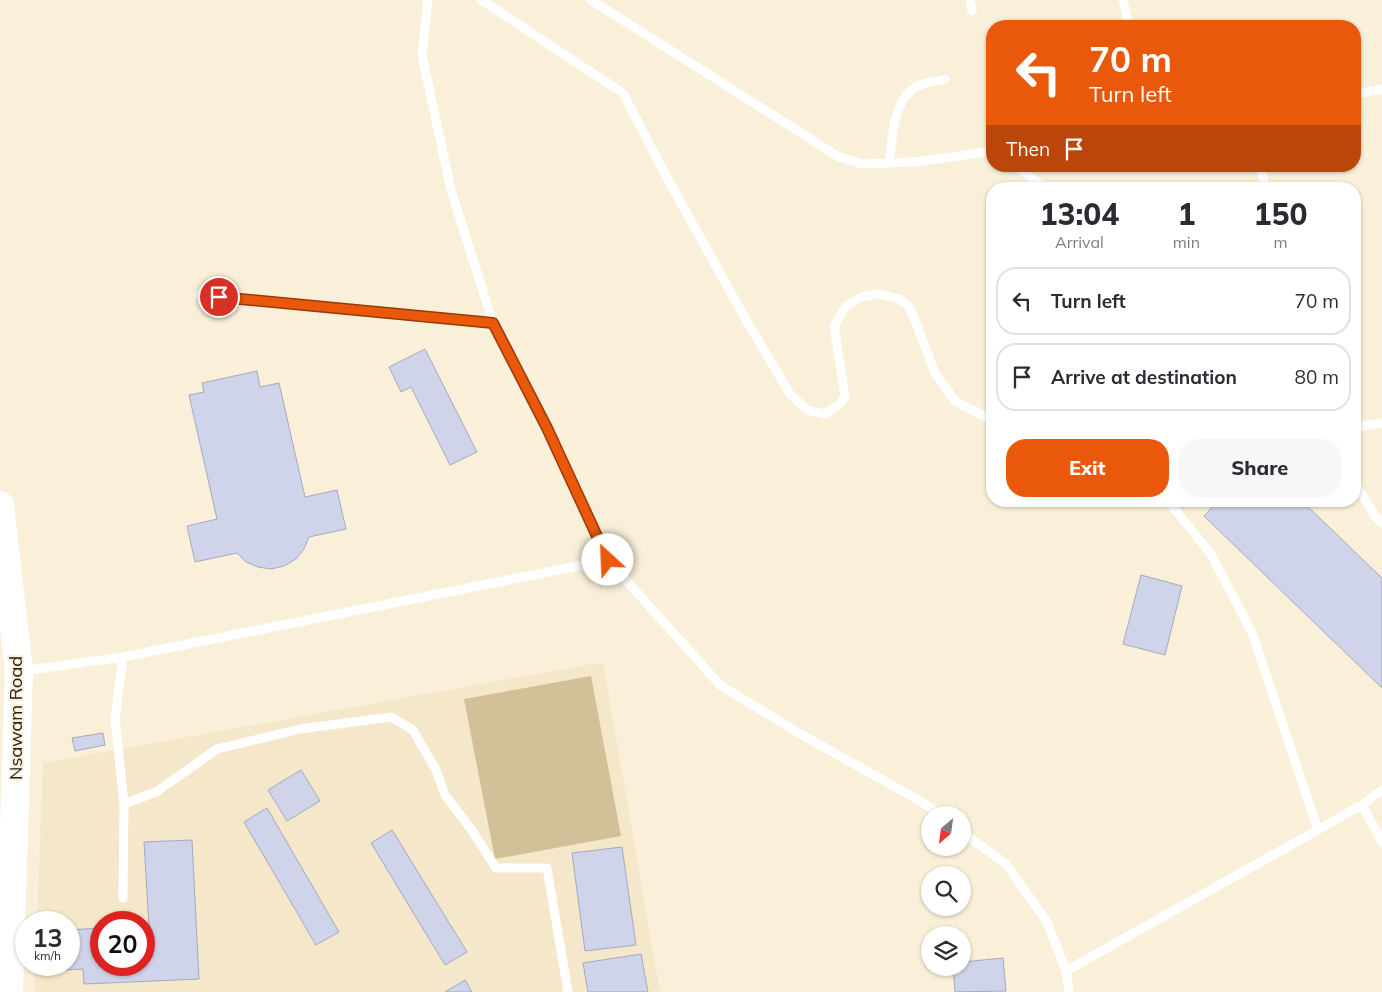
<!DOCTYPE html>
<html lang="en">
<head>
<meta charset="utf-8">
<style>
	body { margin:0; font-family:Mulish,sans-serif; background:#f7f7f7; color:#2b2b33; height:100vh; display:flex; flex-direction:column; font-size:19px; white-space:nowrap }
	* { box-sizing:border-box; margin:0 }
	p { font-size:16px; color:#7c7c81 }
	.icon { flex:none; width:28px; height:28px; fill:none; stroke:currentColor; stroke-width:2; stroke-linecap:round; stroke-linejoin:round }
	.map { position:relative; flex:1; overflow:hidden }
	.sheet { position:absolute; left:986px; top:182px; width:375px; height:325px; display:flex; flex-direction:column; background:#fff; border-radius:20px; box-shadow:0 1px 4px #0004 }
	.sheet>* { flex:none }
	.hud { position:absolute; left:986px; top:20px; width:375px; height:152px; border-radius:20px; box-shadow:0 1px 4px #0004; background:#ea580c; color:#fff; overflow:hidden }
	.needle { width:32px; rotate:209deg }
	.buttons { position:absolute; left:921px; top:806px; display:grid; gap:10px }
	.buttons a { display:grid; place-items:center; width:50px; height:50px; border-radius:50%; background:#fff; box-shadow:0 1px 4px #0004; font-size:25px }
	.speed { position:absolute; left:15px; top:911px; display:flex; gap:10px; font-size:25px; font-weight:700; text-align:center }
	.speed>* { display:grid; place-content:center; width:65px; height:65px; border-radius:50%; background:#fff; box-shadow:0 1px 4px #0004; line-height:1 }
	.speed small { font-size:12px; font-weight:400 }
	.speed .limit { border:8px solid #d22; background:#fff; color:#111 }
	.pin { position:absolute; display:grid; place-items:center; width:42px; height:42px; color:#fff; margin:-21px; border:2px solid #fff; border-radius:50%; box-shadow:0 1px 5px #0007 }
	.me { position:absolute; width:55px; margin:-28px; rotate:335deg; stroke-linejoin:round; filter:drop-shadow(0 0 4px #0008) }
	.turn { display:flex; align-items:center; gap:18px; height:105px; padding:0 20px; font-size:22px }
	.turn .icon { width:65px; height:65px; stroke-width:2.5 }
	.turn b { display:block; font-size:35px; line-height:42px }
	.then { display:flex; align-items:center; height:48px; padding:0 20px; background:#0003; gap:10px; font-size:19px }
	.eta { display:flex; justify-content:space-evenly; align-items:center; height:85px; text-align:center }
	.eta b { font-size:30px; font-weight:800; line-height:35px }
	.action { display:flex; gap:10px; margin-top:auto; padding:10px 20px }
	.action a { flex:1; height:58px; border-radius:20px; background:#ea580c; color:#fff; font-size:20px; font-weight:800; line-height:58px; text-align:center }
	.action a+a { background:#f7f7f7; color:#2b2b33 }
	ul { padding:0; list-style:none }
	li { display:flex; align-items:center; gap:15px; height:68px; margin:0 10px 8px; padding:0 10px; border:2px solid #e1e1e2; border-radius:20px }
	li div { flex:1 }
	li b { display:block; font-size:19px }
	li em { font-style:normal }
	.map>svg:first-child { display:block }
</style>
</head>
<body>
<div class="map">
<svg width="1382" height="992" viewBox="0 0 1382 992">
	<rect width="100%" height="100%" fill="#faf0d9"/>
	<path fill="#f5e7c9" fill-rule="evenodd" d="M603,662L660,992H35L36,965H69V922H37L43,763ZM101,922H144V965H101Z"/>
	<path fill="#d2c098" d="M591,676L621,836L495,859L464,699Z"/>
	<path fill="#cfd4eb" stroke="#a4a9bf" d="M425,349L477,452L450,465L411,387L401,392L389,367Z
		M257,371L260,387L279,383L305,497L337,490L346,529L309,537L304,549L296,559L284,566L271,569L258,567L246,562L237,553L195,562L187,526L217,519L189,395L204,392L202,383Z
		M1218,501H1302L1382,578V688L1204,516Z
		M1141,575L1182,586L1165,655L1123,644Z
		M103,733L105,745L75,751L72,738Z
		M301,770L320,801L287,821L268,790Z
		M267,808L339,932L316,945L244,822Z
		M392,830L467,952L445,965L371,843Z
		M192,840L199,979L84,984L83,969L61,970V965H69V930L101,928V965H144V926H149L144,842Z
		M622,847L636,945L585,951L572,853Z
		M641,954L648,992H588L583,963Z
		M1003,958L1006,991L955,992L953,968H962V962Z
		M465,980L472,992H445Z"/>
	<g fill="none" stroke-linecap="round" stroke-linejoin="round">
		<path stroke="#fff" stroke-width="9" d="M428,0L422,55L451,190L493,323L547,428L608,560L720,685L797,732L922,802L940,815
			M481,0L623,93L666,176L745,318L790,394L807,410L825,414L841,403L845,396L834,326L846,306L861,297L879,294L899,299L908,306L913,315L935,373L956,402L992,420
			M591,0L839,157L862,164L889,163L924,161L992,151
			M970,0L972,11
			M1123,0L1129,26
			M1355,94L1382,89
			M889,163C893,138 892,99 918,86C926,82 937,81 945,79
			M1017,166L1045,189
			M1260,166L1266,189
			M199,295L493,323
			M1355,427L1382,423
			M1355,483L1375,516L1382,523
			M1168,501L1211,554L1252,633L1318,830
			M123,657L115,719L124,804
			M22,671L123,657L608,560
			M1362,805L1382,790
			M962,832L1006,864L1047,922L1066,971L1069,992
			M123,898L124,804L156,792L217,749L300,729L391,717L413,730L436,770L445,795L471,829L496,868H547L568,992
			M1066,971L1362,805L1382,842"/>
		<path stroke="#fff" stroke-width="28" d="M0,505L19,671L9,992"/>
	</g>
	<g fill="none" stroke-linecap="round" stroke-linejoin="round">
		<g stroke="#983908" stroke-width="12">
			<path id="route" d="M219,297L493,323L547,428L608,560"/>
		</g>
		<use href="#route" stroke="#ea580c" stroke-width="9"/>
	</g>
	<g text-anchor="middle" stroke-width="4" stroke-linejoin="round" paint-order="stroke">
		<g font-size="18" fill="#252119" stroke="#faf0d9">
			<text transform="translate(16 718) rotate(-90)" y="6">Nsawam Road</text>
		</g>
	</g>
</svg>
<div class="buttons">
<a><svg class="needle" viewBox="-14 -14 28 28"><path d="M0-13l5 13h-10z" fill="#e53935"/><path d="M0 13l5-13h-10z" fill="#7c7c81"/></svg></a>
<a><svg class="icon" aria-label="search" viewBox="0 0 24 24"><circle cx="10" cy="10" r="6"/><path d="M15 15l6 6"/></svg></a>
<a><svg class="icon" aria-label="layers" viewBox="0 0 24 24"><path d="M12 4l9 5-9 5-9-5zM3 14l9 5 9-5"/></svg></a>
</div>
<div class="speed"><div>13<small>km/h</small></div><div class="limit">20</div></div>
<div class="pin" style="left:219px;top:297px;background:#d93025"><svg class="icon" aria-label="arrive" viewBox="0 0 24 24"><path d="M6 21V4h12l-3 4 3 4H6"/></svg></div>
<svg class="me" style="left:608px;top:560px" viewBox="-20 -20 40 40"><circle r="19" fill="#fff"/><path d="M0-13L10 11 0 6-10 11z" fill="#ea580c"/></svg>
<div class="hud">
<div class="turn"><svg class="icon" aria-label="left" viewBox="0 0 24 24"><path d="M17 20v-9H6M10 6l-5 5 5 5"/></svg><div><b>70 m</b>Turn left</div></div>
<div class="then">Then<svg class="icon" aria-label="arrive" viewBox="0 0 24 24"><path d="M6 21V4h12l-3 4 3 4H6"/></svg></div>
</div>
<section class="sheet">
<div class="eta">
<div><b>13:04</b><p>Arrival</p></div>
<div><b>1</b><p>min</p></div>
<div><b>150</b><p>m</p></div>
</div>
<ul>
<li><svg class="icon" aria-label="left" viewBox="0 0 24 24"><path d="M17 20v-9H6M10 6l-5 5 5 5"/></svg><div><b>Turn left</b></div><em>70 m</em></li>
<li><svg class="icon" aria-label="arrive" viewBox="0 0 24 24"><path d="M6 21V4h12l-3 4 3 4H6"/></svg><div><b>Arrive at destination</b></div><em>80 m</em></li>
</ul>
<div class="action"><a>Exit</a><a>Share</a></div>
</section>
</div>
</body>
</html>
